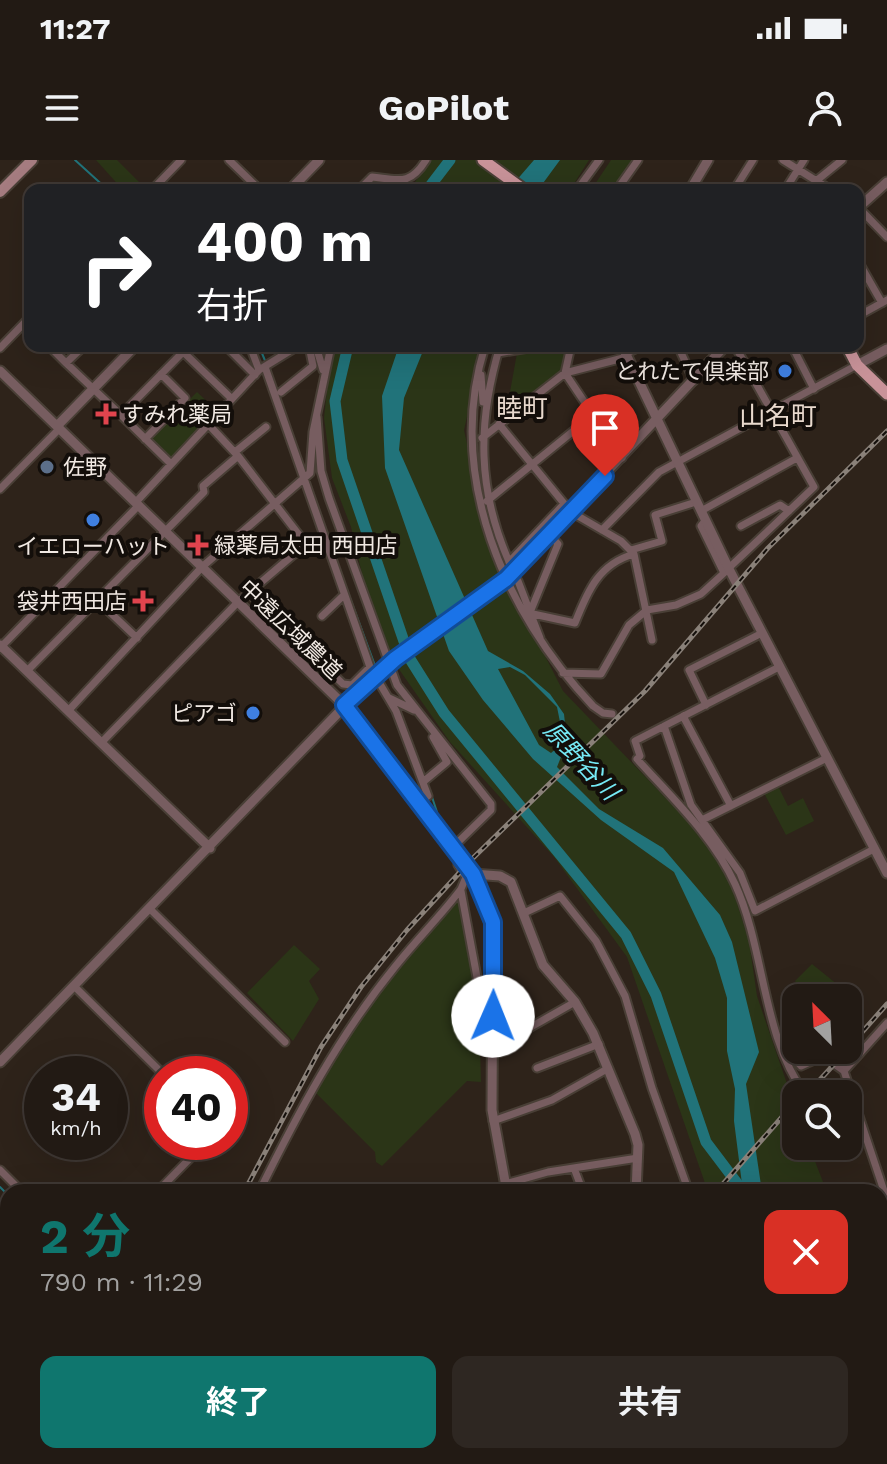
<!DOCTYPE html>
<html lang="ja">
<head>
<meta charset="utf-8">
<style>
	body { margin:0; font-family:"Work Sans","Noto Sans JP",sans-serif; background:#2e2722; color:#f1f3f6; height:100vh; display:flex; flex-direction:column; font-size:30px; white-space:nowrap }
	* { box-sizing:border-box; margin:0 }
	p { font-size:26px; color:#a2a1a0 }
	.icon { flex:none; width:44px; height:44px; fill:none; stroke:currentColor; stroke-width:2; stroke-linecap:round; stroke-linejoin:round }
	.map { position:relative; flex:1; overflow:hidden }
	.sheet { position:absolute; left:0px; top:1024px; width:888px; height:280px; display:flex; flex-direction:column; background:#221a14; border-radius:24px 24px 0 0; box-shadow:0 8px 32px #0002,0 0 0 2px #3f3834 }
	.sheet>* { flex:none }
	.banner { position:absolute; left:24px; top:24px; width:840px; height:168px; border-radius:16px; box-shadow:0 8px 32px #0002,0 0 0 2px #3f3834; background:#202124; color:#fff; overflow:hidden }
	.needle { width:52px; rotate:336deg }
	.buttons { position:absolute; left:782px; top:824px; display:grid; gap:16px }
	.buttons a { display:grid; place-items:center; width:80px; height:80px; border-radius:16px; background:#221a14; box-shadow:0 8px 32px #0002,0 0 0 2px #3f3834; font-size:40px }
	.speed { position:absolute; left:24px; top:896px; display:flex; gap:16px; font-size:40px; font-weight:700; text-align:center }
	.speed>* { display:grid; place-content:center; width:104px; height:104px; border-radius:50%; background:#221a14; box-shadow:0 8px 32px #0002,0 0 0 2px #3f3834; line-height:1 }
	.speed small { font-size:20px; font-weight:400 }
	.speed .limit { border:12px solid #d22; background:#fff; color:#111 }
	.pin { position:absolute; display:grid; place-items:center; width:68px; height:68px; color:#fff; margin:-82px -34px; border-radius:50% 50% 50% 0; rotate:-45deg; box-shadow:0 0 8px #0007 }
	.pin .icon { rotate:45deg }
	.me { position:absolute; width:88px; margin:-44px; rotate:1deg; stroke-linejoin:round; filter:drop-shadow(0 0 6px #0008) }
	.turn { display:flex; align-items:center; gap:28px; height:168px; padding:0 40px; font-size:36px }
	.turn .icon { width:104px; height:104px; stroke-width:2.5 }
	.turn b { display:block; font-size:56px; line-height:68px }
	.round { display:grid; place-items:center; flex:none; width:84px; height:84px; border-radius:16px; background:#2e2722 }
	.head { display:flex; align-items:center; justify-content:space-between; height:136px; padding:0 40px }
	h1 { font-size:48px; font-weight:700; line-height:60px; color:#0f766e }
	.button { display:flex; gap:16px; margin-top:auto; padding:16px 40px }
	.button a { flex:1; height:92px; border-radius:16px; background:#0f766e; color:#fff; font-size:32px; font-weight:700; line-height:92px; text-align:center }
	.button a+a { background:#2e2722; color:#f1f3f6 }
	.status { display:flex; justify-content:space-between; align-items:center; height:56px; padding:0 40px; background:#221a14; direction:ltr }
	.status svg { height:22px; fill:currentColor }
	header { display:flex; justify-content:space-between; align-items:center; height:104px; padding:0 40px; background:#221a14; font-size:36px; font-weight:700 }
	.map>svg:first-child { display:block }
</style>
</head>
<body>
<div class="status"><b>11:27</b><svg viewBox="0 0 49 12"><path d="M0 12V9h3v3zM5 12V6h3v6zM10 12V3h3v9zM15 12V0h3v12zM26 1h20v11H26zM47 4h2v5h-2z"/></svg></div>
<header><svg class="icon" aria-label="menu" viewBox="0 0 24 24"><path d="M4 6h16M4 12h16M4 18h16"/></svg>GoPilot<svg class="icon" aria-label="person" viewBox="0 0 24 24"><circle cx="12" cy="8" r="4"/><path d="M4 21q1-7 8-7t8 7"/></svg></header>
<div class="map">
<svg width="887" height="1304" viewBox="0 0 887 1304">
	<rect width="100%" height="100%" fill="#2e231a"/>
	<path fill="#2b3517" d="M96,0H117L147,30H123Z
		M429,0H589L570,30H410Z
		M611,0H638L617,30H591Z
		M335,186H483L464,270L490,388L563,531L709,683L732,727L749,781L757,836L796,950V986H809L827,1032H708L627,797L554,697L450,582L377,478L351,367L332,318L324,258L329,211Z
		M548,186H568L563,210L506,254L517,193Z
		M197,232L215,249L171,299L150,279Z
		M778,626L788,646L803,638L814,661L786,675L764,633Z
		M459,738L479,848L481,922L467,921L382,1006L376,1002L375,992L311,928L418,780Z
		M294,785L320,809L309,821L319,839L293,881L247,833Z
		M812,804L843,829L848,838H805L795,821Z
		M8,1053V1296H83L79,1304H0V1062Z
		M880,1167L887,1185V1304H806L802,1296H880Z"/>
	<path fill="#21737a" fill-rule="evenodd" d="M534,0H560L538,30H508Z
		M399,186H425L404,238L399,290L488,491L523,511L550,534L564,554L567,582L557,607L599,649L663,688L720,755L732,782L759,892L746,924L762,1032H743L734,961L735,929L727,891V838L715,798L674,712L601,660L533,599L483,540L449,491L385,308L382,236ZM510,507L525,515L557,547L564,582L551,593L539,585L498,509Z"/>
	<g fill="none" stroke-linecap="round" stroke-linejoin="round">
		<path stroke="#21737a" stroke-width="2" d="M75,0L108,30
			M259,186L266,203
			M276,228L303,305
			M346,427L377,511
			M431,634L437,652
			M0,1027L8,1035
			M87,1304L91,1296"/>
		<path stroke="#21737a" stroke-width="11" d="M427,30L450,0
			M348,186L335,241L342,300L410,499L444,553L626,775L656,835L706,982L743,1031"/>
		<g stroke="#493f36" stroke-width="11">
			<path id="minor" d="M229,0L260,30
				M783,0L831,30
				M816,21L842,0
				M152,30L181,0
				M359,30L372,17C399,20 410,26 426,0
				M577,30L599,0
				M631,30L621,24L638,0
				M734,30L753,0
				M785,30L804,0
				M858,47L887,77
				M858,101L882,143
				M858,156L887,140
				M49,186L66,203L84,186
				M177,186L232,239
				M226,186L255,215
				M250,186L259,210
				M316,186L323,210
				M485,186C445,315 504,452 593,546L603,553L612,554
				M500,186C477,263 477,330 510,404
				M571,186L565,213L622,298
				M678,186L694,221
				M792,186L814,229
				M0,188L30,157
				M498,193L541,186
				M625,194L641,186
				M66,203L121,255
				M265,207L370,507L396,551L428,636L418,643
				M481,215L483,242
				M281,232L313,206L309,186
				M317,257L321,311L329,338L397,525L491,644V650L452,688
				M208,264L238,296
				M499,264L571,352L621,381L634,394L652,480
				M482,278L565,213L627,197
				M145,279L185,238L161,214
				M235,292L266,267
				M171,304L121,255L183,192
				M0,329L60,268
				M487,341L593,255
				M136,342L259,210L298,186
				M701,351L797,298
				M741,366L780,345L789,351
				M602,370L659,312L857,205
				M631,390L662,381L655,355L696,342
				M509,402L564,344
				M732,405L814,327L735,186
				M518,421L540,478
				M249,433L343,524L352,525L370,507
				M97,440L137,478
				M531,450L558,384L550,375
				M533,454L575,463C588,430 599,404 634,394
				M322,456L344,435
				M0,488L139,345
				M779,507L635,581L640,596L637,599C672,638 713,676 735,724C765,789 762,876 805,934
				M27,511L204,332L203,326L238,296L306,384
				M563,513L601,514L629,465L647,450L676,445L701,434L724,413L701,366L705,361
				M389,538L414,550
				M706,545L689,510L762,473
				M68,551L202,407L310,313L313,272L331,186
				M683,556L731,646
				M664,566L691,645L740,713L755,751L874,689
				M101,583L238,442L306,384L315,391L325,385
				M423,622L447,602L433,577
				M704,659L827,598
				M461,731L484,855L493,856
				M149,748L285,882
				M524,753L560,736L596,781L625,836L652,928L689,1032
				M74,826L163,914
				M887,863L844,911L887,1040
				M492,889L575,842
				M786,889L801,906L823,896L844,911
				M537,908L599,884
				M493,961L552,940L607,909
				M574,1008L583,1032
				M0,1010L22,1032
				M505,1024L548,1012L638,998
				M157,1032L206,982
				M259,1032C298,953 338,877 394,808C415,781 440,757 461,729L466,717L458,705L462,701
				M0,1064L8,1054
				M880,1159L887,1182
				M405,1296L413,1304
				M561,1296L569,1304
				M770,1296L774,1304
				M784,1296L790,1304
				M81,1304L85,1296
				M690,1304L702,1296"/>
		</g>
		<g stroke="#493f36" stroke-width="13">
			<path id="tertiary" d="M290,30L319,0
				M690,30L708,0
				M858,48L887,22
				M622,186L729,409L887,713
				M857,205L887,189
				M0,211L344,545L473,714L493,762L492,950L507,1032
				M57,266L135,186
				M506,419L725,186
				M0,485L210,688
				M473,714L500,716L511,722L543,805L575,842L593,873L635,974L638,985L636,1032
				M0,902L370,520
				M880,1091L887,1087
				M669,1296L675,1304
				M456,1304L463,1296"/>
		</g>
		<g stroke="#493f36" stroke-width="14">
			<path id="secondary" d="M0,32L32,0"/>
		</g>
		<g stroke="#493f36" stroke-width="15">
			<path id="primary" d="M483,0L524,30
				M847,186L857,205L887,234"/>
		</g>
		<use href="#minor" stroke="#775d60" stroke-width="7"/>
		<use href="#tertiary" stroke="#775d60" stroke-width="9"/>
		<use href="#secondary" stroke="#a57c80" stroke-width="10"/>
		<use href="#primary" stroke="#c99399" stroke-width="11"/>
		<g stroke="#8a8179" stroke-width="5">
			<path id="rail" d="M848,888L887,844
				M807,934L847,890
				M244,1032L321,887L361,827L407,770L472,699L645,531L768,388L887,271
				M716,1032L796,941
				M112,1304L116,1296
				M479,1304L486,1296"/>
		</g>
		<use href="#rail" stroke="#130e0a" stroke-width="2" stroke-dasharray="6" stroke-linecap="butt"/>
		<g stroke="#493f36" stroke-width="13" stroke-linecap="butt">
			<path id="tertiary-bridge" d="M370,520L506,419"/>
		</g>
		<use href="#tertiary-bridge" stroke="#775d60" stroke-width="9"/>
	</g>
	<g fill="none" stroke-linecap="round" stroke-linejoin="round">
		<g stroke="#114b97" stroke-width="20">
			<path id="route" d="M493,856V762L473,714L344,545L395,499L506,419L605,316"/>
		</g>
		<use href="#route" stroke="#1a73e8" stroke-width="14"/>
	</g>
	<g fill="#3f7fe0" stroke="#130e0a" stroke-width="3">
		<circle cx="785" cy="211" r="8"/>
		<circle cx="93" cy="360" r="8"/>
		<circle cx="253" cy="553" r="8"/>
	</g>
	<g fill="#e0444e" stroke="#130e0a" stroke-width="3">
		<path d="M102 242h8v8h8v8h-8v8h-8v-8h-8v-8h8z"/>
		<path d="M194 373h8v8h8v8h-8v8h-8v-8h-8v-8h8z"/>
		<path d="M139 429h8v8h8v8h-8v8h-8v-8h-8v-8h8z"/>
	</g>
	<circle fill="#5c6f8a" stroke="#130e0a" stroke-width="3" cx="47" cy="307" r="8"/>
	<g text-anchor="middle" stroke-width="8" stroke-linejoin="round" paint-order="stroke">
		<g font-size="22" fill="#f1e9e3" stroke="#130e0a" text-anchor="end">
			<text x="769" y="219">とれたて倶楽部</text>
			<text x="122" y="262" text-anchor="start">すみれ薬局</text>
			<text x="63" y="315" text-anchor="start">佐野</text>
			<text x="214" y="393" text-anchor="start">緑薬局太田 西田店</text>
			<text x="93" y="394" text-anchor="middle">イエローハット</text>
			<text x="127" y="449">袋井西田店</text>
			<text x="237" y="561">ピアゴ</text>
		</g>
		<g font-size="22" fill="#f1e9e3" stroke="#130e0a">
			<text transform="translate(291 469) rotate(44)" y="8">中遠広域農道</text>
		</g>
		<g font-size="24" font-style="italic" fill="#76eaf6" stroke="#130e0a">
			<text transform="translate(581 601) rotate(47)" y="8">原野谷川</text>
		</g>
		<g font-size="26" fill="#e8d9cd" stroke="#130e0a">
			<text x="522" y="257">睦町</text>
			<text x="778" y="265">山名町</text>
		</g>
	</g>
</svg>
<div class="buttons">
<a><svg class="needle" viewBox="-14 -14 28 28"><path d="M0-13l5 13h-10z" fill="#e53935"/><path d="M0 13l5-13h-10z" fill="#a2a1a0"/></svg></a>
<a><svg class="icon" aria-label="search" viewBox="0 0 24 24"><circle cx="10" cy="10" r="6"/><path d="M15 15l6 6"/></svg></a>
</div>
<div class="speed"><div>34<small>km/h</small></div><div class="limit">40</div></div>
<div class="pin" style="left:605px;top:316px;background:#d93025"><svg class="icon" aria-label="arrive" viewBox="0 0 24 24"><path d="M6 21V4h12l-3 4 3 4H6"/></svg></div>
<svg class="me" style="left:493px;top:856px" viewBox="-20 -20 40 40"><circle r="19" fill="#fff"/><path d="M0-13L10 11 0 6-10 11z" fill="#1a73e8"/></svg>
<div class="banner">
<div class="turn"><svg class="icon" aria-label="right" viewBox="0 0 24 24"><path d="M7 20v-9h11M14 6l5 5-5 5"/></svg><div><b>400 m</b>右折</div></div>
</div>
<section class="sheet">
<div class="head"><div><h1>2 分</h1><p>790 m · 11:29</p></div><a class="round" style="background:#d93025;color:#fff"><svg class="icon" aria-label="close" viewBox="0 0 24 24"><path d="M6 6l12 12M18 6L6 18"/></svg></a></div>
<div class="button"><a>終了</a><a>共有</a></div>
</section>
</div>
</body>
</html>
